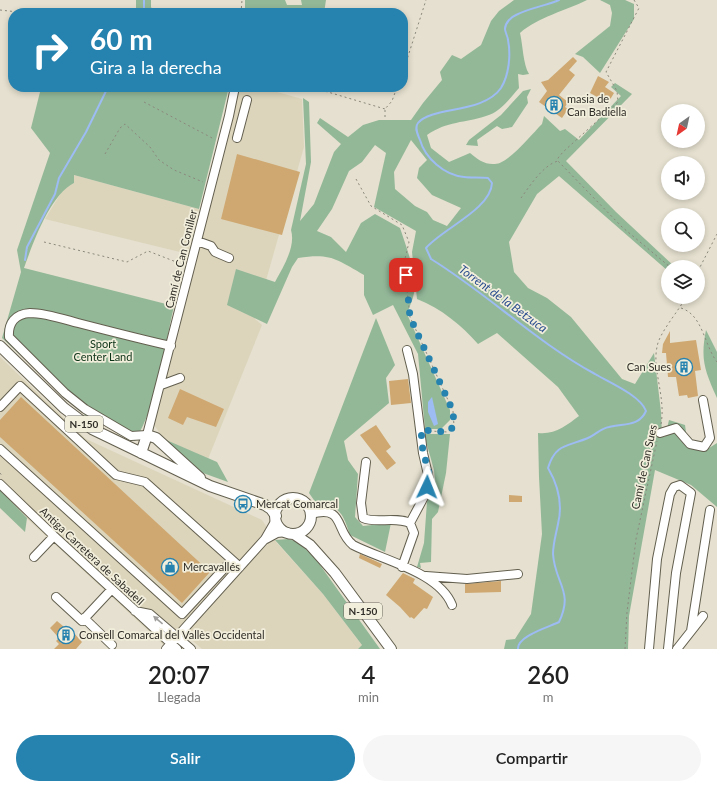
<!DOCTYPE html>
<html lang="es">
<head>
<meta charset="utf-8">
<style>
	body { margin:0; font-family:Lato,sans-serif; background:#f6f6f6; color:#222; height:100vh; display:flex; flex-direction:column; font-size:15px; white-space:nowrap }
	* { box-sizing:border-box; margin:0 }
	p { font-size:13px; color:#767676 }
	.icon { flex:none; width:22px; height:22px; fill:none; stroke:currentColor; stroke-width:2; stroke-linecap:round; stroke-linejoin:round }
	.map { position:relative; height:649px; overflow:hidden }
	.details { display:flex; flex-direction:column; background:#fff; flex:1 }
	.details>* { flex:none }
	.banner { position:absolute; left:8px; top:8px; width:400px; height:84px; border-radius:16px; box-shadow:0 2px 6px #0003; background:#2682af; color:#fff; overflow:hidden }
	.needle { width:26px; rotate:213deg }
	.controls { position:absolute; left:661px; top:104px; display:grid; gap:8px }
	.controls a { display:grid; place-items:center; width:44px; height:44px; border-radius:50%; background:#fff; box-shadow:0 2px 6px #0003; font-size:20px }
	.pin { position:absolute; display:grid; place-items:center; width:34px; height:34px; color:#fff; margin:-17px; border-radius:8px; box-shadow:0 2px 6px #0006 }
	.me { position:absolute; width:44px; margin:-22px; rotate:2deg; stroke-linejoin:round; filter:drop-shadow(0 0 3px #0008) }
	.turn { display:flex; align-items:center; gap:14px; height:84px; padding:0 16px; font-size:18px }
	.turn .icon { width:52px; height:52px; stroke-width:2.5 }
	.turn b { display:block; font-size:28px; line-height:34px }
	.eta { display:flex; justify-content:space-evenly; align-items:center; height:68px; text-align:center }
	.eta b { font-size:24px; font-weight:600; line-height:28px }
	.action { display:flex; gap:8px; margin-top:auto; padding:8px 16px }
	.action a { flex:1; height:46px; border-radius:24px; background:#2682af; color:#fff; font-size:16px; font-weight:600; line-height:46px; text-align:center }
	.action a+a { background:#f6f6f6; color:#222 }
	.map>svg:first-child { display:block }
</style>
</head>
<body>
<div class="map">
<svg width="717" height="649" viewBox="0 0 717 649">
	<rect width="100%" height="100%" fill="#e5e0cf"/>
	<path fill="#dcd5bc" d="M239,87H260L302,99L304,147L255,319L262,325L208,459L164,439L154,425Z
		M74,175L199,209L188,254L45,219L64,188L74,183Z
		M0,357L86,439L262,520L277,543L323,594L362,645L358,649H202L185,634L173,649H168L20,512L0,491Z"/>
	<path fill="#93b898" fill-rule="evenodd" d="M136,0H151V7L154,13H136Z
		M245,0H285L287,5H302L301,0H326L324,13H245Z
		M514,0H587C565,11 538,17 520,33C523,46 523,64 529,74L523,75L518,74L519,88C510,98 501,112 486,116C465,123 447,121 427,135L431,148L449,162L470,153C477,159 485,165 495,164C509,163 531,135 542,124L544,116L560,131L565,129L579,140L621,96L611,87L615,83L632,94L566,161L616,212L675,267H668V271L559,176L537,194L509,242L514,272L528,288L547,298L571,317L622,379L635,384L654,353L661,412L662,435L665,437L669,420L685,425L688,446L706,450L717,443V507L691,485L655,470L629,616L628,649H504L506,640L515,639L531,614L542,534L539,477L538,433C555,435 567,425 579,416L558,387L497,333L478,344C461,325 442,309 417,299L412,252L416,231L374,207L386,153L375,145L362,162L349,171L332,209L317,231L331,237L346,252L361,223L375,214L400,228C406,246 417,274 414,293C413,300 409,307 407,314L450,410V420L441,429H425L418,354L393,305L373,315L364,295V275C336,259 331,253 298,258L292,267L267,324L227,305L236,269L275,282C283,267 296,247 291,230L306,164L303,98L309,102L311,162L300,221L314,204L334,152L341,144L317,123L320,118L348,137L363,125L379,120H411L423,103L442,80L440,72L452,55L461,59L481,45L491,21L499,11ZM411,140L427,160L419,168L417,178L432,195L461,208L447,226L433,220L427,212L415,206L395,189L394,172Z
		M600,0H625L634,4V19L600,73L583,57L575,54L610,26L612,13L610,5Z
		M65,87H70L71,91H74L80,87H229L199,209L74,175V183C50,195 33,243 24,268L174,306C164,349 158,403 135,441L86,416L2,338L21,272L17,250L50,153L31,128L41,88L63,90Z
		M531,89L527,97L528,103L512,127L502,129L497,126L477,140L478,146L466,145L469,140L501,115L523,91Z
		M376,318L395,365L386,378L389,403L344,441L348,460L358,474L355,517L363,526L391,523L385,552L350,535C343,514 340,505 316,503L309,493Z
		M706,330L717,352V398C705,371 700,360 706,330Z
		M424,434H450L446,473L438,512L432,519L431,562L420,563L421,568L417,567L424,543L427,502L435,481L434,470Z
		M164,439L217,462L228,482L203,473Z
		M0,490L27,518L25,532L0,508Z
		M288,539L298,542L315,558L380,649H358L362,645L323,594L275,540Z"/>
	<path fill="#9dbcf3" d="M432,397L438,424L434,426L428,412V402Z"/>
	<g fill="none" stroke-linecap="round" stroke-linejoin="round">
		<path stroke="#9dbcf3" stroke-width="2" d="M144,13V0
			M25,260L27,247L55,194L59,178L86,132L108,87
			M518,649C517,636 549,627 559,622C574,591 555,584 553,554C553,544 556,534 558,524C563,504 558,485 548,468C556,442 569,447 590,437C596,434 602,428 609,427C623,423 639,427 646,411C641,396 609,382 595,374C536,342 488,294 431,259L426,248C442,229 491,209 492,183L488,178C480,177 472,178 464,177C444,175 425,158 420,140C418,135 414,128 418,123C432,106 483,114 501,88C509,75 511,55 508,40C508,37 505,32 505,29C505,23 511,17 516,15C529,8 545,6 559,0"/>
	</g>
	<path fill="#cfa871" d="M573,57L577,61L569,70L575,75L559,95L568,102L565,107L568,109L562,118L539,102L547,91L541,82L548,80Z
		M598,76L609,82L605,87L614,93L608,103L590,93Z
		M237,154L300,172L282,235L221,219Z
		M670,331V343L696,340L701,370L695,371L698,396L688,398L687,395L679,396L676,377H668L666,353H662L663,344Z
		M408,379L411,403L391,405L389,381Z
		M180,389L224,409L216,427L187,417L183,425L168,418Z
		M21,397L210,572L182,603L0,437V420Z
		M376,425L391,447L386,451L396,463L387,470L360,435Z
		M509,495L522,496V502H509Z
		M360,554L382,564L380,568L359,558Z
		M403,573L415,579L413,583L433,597L427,609L424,608L414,619L411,617L410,618L400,607L386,595Z
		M501,581V592L465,593V584Z
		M57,621L70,632L71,630L82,642L76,649H54L59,644L56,641L59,638L50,628Z"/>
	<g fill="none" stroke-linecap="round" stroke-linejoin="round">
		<g stroke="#635f4f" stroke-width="10">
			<path id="minor" d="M237,138L247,100
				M197,241L211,246L215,252L229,258
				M171,346C140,339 109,331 78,323C63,319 45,313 30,313C15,314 8,323 9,337L65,393L85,409L131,436L147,435L229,116L235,87
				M407,350L413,374L423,453L429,479L425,495L410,523
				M161,385L180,378
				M0,407L20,386L116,475L145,482L240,567
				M660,433L676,428L690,444L704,447L710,438L703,400
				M0,449L182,614L232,560
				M366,462L361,503L363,518C377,524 394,516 410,523L414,533L402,567
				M0,484L54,536L177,649
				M311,514C346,505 334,530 353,545C382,560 439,572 452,605
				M266,539L277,533L287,532
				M34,557L54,536
				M426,576L467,579L518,574
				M56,597L82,621L111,590
				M135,611L150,614L191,649
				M84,618L112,645
				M691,631L710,510
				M166,649L265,539L276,520
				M649,649L657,559L670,494L674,487L680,485L691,493L676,573L668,649
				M677,649L703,616"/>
		</g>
		<g stroke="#635f4f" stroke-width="12">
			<path id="major" d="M0,346L64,408L92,429L210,486L265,505L271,509L276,516
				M141,453L147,435L156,438L200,478
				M275 516a18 18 0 1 1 36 0a18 18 0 1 1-36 0Z
				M294,534L310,545L335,573L391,649"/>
		</g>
		<path stroke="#8b887c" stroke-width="1" stroke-dasharray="2 3" stroke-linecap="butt" d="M634,0L639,8L606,72L617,91L618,102L563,152L558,158V161L622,227L670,267
			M0,10L27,13
			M241,13L242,0
			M403,72L426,0
			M311,87L385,109
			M144,102L214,139
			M385,117V109L392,101L397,87
			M105,154L120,128L125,124L150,147L159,160L174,170L203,182
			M356,179L371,206L402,225L409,242L404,263L410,317L453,411L454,426L448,432L429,431
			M521,198C529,187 543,165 558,161
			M44,242L127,262L148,251L184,265
			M698,271L717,234
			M681,308C703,315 704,345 717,362
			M661,424C666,397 652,370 657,347C659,333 678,312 686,297
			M0,473L3,477
			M625,649L627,612L636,539L657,441"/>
		<use href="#minor" stroke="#fff" stroke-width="8"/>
		<use href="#major" stroke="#fff" stroke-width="10"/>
	</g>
	<defs><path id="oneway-solid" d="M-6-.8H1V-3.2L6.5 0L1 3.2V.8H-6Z"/></defs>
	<use fill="#a1a09e" href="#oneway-solid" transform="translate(158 620) rotate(-140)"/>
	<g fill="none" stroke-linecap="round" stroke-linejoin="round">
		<path stroke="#2682af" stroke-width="7" stroke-dasharray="0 12.6" d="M406,275L410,317L453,411L454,426L448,432L421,430L423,453L429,470L427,487"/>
	</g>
	<defs>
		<g id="building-ring" transform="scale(0.9)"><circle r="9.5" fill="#f2eedc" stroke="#2682af" stroke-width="1.5"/><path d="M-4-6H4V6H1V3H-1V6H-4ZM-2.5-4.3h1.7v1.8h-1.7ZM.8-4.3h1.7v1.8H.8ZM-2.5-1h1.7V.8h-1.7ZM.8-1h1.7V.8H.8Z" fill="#2682af"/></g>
		<g id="bus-ring" transform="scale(0.9)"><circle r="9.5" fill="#f2eedc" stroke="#2682af" stroke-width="1.5"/><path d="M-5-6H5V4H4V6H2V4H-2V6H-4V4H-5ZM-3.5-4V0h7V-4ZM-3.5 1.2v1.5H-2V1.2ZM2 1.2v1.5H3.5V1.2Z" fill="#2682af"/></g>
		<g id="shop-ring" transform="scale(0.9)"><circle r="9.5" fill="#f2eedc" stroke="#2682af" stroke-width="1.5"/><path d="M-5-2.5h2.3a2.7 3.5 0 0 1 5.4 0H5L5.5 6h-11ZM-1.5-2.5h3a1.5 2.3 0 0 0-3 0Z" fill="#2682af"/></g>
	</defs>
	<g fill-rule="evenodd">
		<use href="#building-ring" x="554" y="105"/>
		<use href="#building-ring" x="684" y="367"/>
		<use href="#bus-ring" x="243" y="504"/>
		<use href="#shop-ring" x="170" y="567"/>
		<use href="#building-ring" x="66" y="635"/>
	</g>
	<g text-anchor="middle" stroke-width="3.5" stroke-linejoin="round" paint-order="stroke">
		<g fill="#f2eedc" stroke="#6a675d" stroke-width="1">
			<rect x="65" y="416" width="38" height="16" rx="3"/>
			<rect x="344" y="603" width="38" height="16" rx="3"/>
		</g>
		<g font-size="10" font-weight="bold" fill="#2f2d27">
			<text x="84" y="428">N-150</text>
			<text x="363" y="615">N-150</text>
		</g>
		<g font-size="11" fill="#2f2d27" stroke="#f2eedc" text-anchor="start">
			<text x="567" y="103">masia de<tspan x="567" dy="13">Can Badiella</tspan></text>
			<text x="671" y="371" text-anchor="end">Can Sues</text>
			<text x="256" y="508">Mercat Comarcal</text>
			<text x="183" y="571">Mercavallés</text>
			<text x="79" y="639">Consell Comarcal del Vallès Occidental</text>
		</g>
		<g font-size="11" fill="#2f2d27" stroke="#f2eedc">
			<text transform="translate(181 259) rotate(-76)" y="4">Camí de Can Coniller</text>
			<text transform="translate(644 467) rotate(-78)" y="4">Camí de Can Sues</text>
			<text transform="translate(92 556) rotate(43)" y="4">Antiga Carretera de Sabadell</text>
		</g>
		<g font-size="11" fill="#0a3215" stroke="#f2eedc">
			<text x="103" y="348">Sport<tspan x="103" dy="13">Center Land</tspan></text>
		</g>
		<g font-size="12" font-style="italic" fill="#2b4e8f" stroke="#f2eedc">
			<text transform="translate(503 299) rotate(36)" y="4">Torrent de la Betzuca</text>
		</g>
	</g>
</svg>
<div class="controls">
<a><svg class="needle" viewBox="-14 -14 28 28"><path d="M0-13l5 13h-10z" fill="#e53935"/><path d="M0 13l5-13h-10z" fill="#767676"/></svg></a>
<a><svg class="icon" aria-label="sound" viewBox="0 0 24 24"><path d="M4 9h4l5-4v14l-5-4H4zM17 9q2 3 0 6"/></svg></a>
<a><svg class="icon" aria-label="search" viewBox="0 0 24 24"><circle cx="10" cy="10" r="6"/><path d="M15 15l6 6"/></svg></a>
<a><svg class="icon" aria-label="layers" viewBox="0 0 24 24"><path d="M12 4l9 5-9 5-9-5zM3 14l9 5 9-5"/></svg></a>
</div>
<div class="pin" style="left:406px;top:275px;background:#d93025"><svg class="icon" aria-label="arrive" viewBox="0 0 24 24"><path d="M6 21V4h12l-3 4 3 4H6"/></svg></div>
<svg class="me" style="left:427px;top:487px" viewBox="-20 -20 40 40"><path d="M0-17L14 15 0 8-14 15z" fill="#2682af" stroke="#fff" stroke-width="4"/></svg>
<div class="banner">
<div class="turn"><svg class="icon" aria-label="right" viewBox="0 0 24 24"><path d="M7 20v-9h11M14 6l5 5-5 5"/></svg><div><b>60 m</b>Gira a la derecha</div></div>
</div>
</div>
<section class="details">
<div class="eta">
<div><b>20:07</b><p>Llegada</p></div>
<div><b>4</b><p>min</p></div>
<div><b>260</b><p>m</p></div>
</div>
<div class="action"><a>Salir</a><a>Compartir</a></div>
</section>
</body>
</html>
